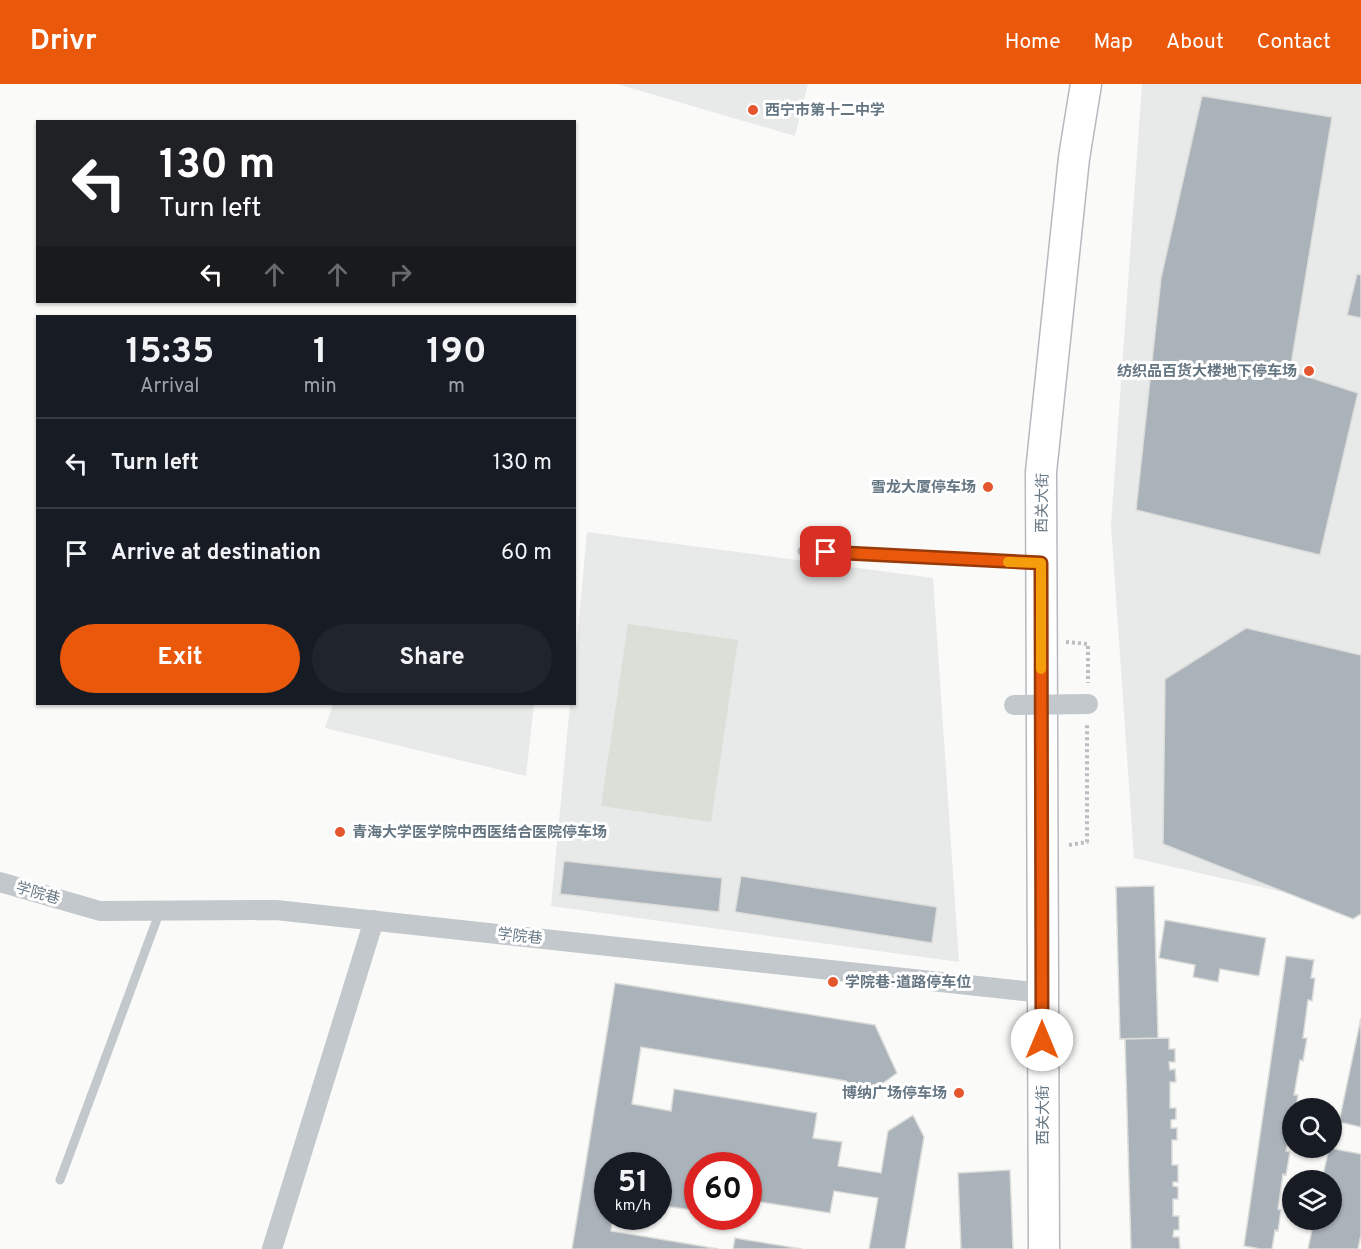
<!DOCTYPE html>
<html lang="en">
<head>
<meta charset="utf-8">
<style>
	body { margin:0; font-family:Overpass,"Noto Sans SC",sans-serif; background:#20242c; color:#f1f3f6; height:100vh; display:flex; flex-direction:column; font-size:22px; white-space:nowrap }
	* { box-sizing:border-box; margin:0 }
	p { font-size:20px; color:#9ea1a6 }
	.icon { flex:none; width:33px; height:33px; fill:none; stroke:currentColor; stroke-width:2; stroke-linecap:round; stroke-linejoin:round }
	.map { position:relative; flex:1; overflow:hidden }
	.sheet { position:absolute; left:36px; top:231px; width:540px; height:390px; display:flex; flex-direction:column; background:#171b24; border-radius:0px; box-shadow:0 2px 4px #0004 }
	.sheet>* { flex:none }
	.hud { position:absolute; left:36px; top:36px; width:540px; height:183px; border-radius:0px; box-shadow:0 2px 4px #0004; background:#202124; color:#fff; overflow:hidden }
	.controls { position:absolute; left:1282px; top:1014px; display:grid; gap:12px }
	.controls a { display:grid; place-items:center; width:60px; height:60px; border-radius:50%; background:#171b24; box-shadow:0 2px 4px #0004; font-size:30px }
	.speed { position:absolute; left:594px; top:1068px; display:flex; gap:12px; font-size:30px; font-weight:700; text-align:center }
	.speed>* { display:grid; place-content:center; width:78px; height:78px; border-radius:50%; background:#171b24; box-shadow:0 2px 4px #0004; line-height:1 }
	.speed small { font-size:15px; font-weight:400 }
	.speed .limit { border:9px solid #d22; background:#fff; color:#111 }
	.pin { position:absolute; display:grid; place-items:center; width:51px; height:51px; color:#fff; margin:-26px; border-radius:12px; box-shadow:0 3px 9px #0006 }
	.me { position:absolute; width:66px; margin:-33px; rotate:0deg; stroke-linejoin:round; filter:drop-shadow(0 0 4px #0008) }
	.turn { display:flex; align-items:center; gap:21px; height:126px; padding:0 24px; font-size:27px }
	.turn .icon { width:78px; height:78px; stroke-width:2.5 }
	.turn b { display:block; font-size:42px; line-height:51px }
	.lanes { display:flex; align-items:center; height:57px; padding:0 24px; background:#0003; justify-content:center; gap:30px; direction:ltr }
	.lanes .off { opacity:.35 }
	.eta { display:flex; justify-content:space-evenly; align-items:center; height:102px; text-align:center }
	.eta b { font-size:36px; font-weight:700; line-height:42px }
	.primary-button { display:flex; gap:12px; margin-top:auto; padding:12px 24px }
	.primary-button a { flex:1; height:69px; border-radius:36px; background:#ea580c; color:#fff; font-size:24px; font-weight:700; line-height:69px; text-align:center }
	.primary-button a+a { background:#20242c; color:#f1f3f6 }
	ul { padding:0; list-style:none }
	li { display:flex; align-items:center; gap:18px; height:90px; padding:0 24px; border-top:2px solid #363941 }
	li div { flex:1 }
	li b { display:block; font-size:22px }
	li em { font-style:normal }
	header { display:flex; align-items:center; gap:36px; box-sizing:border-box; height:84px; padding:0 30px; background:#ea580c; color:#fff }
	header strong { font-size:28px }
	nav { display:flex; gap:33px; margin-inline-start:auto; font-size:21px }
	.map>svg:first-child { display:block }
</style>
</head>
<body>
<header>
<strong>Drivr</strong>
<nav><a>Home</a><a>Map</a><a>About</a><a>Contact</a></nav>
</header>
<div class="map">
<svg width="1361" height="1165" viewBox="0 0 1361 1165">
	<rect width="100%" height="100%" fill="#fafaf8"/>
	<path fill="#e8e9e9" d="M617,0H808L795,52Z
		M1142,0H1361V826L1134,774L1111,441Z
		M587,448L933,494L959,878L551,822L570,620H574L575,578Z
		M333,620H534L526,692L325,644Z"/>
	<path fill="#dadfd7" d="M628,540L738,556L711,738L601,722Z"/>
	<path fill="#aab3b9" stroke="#dcdcda" stroke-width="1.5" d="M1202,12L1332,33L1290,287L1358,309L1320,471L1136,426L1161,194Z
		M1357,190L1361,191V234L1347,231Z
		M1246,544L1361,571V830L1353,835L1163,760L1165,595Z
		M564,777L722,794L719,828L560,810Z
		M741,792L937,823L932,859L735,828Z
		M1154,802L1158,954L1120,955L1116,803Z
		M1165,836L1266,854L1259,892L1220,885L1218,898L1193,893L1195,881L1159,874Z
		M1286,872L1314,876L1311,894H1315L1312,917L1308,916L1303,954H1307L1303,977L1300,976L1294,1011H1298L1296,1024H1293V1038H1291L1286,1067L1290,1068L1286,1091L1283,1090L1278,1125L1281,1126L1278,1147L1275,1146L1272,1165H1261L1244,1162Z
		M615,899L875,941L897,989L864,1013L846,997L641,963L632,1020L671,1027L674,1005L817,1029L813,1054L842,1058L838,1082L881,1089L888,1047L913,1031L924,1053L905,1165H869L878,1114L834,1107L830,1129L748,1116V1082H698V1127L658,1121V1082H608V1132H613L611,1147L719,1165H572Z
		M1361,934V1043L1339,1038Z
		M1169,954V965H1175V978H1169L1170,986L1175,985L1176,998H1170V1024H1176V1035L1171,1036V1044H1177V1056H1172V1081H1178V1098H1173V1102L1178,1103V1115H1173V1132H1179V1146H1174L1173,1153H1179L1180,1165H1131L1125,955Z
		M1329,1064L1361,1070V1151L1358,1165H1308L1314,1136H1332V1096H1322Z
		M1010,1086L1013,1165H961L958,1089Z
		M735,1154L802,1165H733Z"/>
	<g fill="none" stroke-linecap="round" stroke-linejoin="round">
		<g stroke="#b5babe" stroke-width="33">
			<path id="primary" d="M1044,1165L1041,388L1074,74L1086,0"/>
		</g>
		<path stroke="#bbbfc2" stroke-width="4" stroke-dasharray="3 3" stroke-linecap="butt" d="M1066,558L1088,560V599
			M1069,761L1087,758V640"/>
		<path stroke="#c3c8cc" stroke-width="9" d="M802,467L1039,479
			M60,1096L160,827"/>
		<path stroke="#c3c8cc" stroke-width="20" d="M0,798L100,827L276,826L1042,909
			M272,1165L374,836"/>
		<use href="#primary" stroke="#fff" stroke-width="30"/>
		<path stroke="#c3c8cc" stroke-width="20" d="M1014,621L1088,620"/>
	</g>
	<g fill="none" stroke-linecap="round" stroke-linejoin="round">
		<g stroke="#983908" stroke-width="15">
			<path id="route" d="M826,468L1041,479L1042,956"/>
		</g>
		<use href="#route" stroke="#ea580c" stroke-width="10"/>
		<path stroke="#f59e0b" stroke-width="10" d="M1008,478L1041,479V585"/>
	</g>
	<g fill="#e4572e" stroke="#fff" stroke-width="2">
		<circle cx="753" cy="26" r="6"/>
		<circle cx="1309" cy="287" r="6"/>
		<circle cx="988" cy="403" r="6"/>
		<circle cx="340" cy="748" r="6"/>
		<circle cx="833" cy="898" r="6"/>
		<circle cx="959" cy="1009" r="6"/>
	</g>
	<g text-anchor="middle" stroke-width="6" stroke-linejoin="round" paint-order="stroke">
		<g font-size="15" font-weight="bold" fill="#657683" stroke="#fff" text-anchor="start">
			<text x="765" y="31">西宁市第十二中学</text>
			<text x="1297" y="292" text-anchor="end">纺织品百货大楼地下停车场</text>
			<text x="976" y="408" text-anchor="end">雪龙大厦停车场</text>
			<text x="352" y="753">青海大学医学院中西医结合医院停车场</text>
			<text x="845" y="903">学院巷-道路停车位</text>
			<text x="947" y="1014" text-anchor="end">博纳广场停车场</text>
		</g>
		<g font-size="15" fill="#657683" stroke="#fff">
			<text transform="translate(1042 419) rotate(-89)" y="5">西关大街</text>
			<text transform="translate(38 809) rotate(16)" y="5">学院巷</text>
			<text transform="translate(520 852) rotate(6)" y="5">学院巷</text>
			<text transform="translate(1043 1031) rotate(-90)" y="5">西关大街</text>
		</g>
	</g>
</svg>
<div class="controls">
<a><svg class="icon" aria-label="search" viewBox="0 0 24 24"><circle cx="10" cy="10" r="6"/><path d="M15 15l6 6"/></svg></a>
<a><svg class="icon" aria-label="layers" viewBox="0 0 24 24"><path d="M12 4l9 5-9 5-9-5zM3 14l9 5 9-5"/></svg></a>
</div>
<div class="speed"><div>51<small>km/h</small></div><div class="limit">60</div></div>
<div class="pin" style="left:826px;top:468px;background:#d93025"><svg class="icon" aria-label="arrive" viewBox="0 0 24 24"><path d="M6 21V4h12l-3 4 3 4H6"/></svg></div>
<svg class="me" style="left:1042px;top:956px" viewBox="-20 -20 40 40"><circle r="19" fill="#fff"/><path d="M0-13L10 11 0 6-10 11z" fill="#ea580c"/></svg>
<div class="hud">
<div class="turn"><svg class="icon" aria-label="left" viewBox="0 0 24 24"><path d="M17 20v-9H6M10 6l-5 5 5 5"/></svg><div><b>130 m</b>Turn left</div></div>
<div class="lanes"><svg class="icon" aria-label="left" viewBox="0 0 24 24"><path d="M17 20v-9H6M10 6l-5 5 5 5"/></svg><svg class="icon off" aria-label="ahead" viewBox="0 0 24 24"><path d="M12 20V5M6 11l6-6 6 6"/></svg><svg class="icon off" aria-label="ahead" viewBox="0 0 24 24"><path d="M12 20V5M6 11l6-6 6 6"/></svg><svg class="icon off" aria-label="right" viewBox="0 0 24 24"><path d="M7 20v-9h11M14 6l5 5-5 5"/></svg></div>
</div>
<section class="sheet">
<div class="eta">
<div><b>15:35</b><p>Arrival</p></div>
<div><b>1</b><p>min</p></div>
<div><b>190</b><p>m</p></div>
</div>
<ul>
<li><svg class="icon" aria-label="left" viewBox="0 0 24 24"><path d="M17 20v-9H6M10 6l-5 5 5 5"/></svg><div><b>Turn left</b></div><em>130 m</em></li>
<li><svg class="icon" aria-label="arrive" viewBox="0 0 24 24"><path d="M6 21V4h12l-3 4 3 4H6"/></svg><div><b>Arrive at destination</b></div><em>60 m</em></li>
</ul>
<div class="primary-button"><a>Exit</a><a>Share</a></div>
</section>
</div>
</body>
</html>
